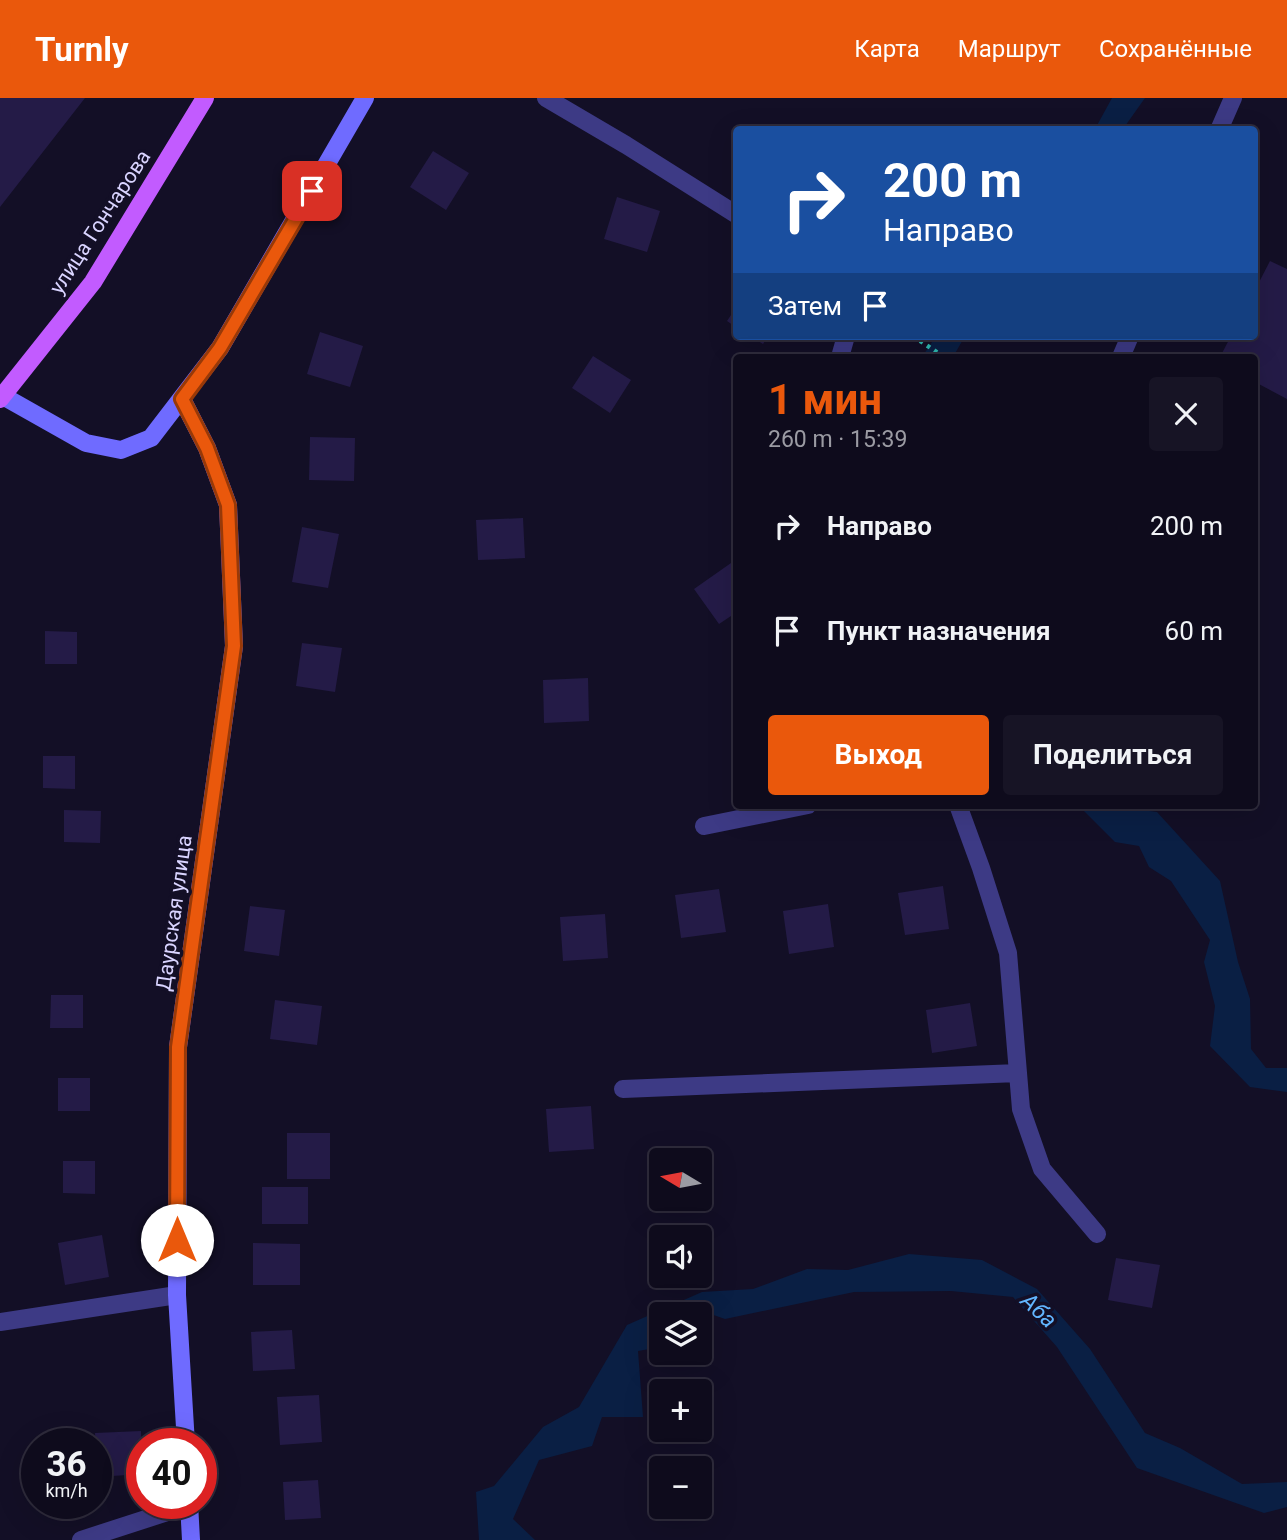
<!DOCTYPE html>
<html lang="ru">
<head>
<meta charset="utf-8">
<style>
	body { margin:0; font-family:Roboto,sans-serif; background:#171425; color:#f1f3f6; height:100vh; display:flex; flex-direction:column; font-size:26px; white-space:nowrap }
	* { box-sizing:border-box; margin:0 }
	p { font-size:23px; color:#9b9ba3 }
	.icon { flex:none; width:38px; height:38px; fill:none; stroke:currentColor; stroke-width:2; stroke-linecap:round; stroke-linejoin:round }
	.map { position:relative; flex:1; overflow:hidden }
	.details { position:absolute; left:733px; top:256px; width:525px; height:455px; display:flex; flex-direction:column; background:#0e0b1c; border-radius:7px; box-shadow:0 7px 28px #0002,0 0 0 2px #2e2b3b }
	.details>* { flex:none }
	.guide { position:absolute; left:733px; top:28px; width:525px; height:214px; border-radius:7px; box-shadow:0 7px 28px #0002,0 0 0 2px #2e2b3b; background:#1a4fa0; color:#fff; overflow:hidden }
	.needle { width:46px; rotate:280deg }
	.controls { position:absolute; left:649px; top:1050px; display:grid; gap:14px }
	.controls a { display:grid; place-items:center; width:63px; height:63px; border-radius:7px; background:#0e0b1c; box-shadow:0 7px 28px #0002,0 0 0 2px #2e2b3b; font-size:35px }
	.speed { position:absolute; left:21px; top:1330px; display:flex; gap:14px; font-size:35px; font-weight:700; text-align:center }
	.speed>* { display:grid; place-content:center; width:91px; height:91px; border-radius:50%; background:#0e0b1c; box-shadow:0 7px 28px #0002,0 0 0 2px #2e2b3b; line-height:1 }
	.speed small { font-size:18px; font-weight:400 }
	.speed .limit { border:10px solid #d22; background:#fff; color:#111 }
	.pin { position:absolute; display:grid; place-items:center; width:60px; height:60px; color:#fff; margin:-30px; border-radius:14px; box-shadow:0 4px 10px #0006 }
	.me { position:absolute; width:77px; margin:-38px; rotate:0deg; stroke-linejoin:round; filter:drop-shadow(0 0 5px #0008) }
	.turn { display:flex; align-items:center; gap:24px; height:147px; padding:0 35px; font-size:32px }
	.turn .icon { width:91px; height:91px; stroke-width:2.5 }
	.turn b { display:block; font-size:49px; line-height:60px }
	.then { display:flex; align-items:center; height:66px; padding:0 35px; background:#0003; gap:14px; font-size:26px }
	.round { display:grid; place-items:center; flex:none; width:74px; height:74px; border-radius:7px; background:#171425 }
	.headline { display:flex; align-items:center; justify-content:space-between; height:119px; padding:0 35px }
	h1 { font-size:42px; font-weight:700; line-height:52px; color:#ea580c }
	.action { display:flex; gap:14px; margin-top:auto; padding:14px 35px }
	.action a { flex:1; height:80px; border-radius:7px; background:#ea580c; color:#fff; font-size:28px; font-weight:700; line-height:80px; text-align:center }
	.action a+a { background:#171425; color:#f1f3f6 }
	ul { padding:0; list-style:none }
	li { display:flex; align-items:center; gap:21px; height:105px; padding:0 35px }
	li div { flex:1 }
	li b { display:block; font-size:26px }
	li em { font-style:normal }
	header { display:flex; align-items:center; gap:42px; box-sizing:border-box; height:98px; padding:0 35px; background:#ea580c; color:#fff }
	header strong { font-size:33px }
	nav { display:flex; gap:38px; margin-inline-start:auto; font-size:24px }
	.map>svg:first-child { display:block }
</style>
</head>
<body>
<header>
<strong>Turnly</strong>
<nav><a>Карта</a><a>Маршрут</a><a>Сохранённые</a></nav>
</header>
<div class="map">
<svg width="1287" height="1442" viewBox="0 0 1287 1442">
	<rect width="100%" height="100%" fill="#130f26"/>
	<path fill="#0a1f44" d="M1112,0H1145L1123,31H1095Z
		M936,238H965L953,259H922Z
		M1078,707H1126L1128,710L1157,714L1220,783L1238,864L1250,901L1251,951L1266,970H1287V994L1250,989L1210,948L1215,908L1204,864L1210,842L1171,783L1149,769L1139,748L1115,744Z
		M909,1156L982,1162L1037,1191L1090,1251L1145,1335L1180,1350L1242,1386L1287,1384V1409L1264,1415L1137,1370L1057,1249L1013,1199L951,1193L854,1194L725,1221L705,1214L700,1221V1216H662L661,1249L638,1253L643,1319H602L592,1348L539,1362L513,1421L535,1442H479L476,1394L494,1388L543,1329L579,1309L627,1227L702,1194L753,1191L807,1171L848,1172Z"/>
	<path fill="#241b47" d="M0,0H85L0,109Z
		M433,53L469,75L446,112L410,89Z
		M617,99L660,113L647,154L604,141Z
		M1270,163L1287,171V301L1255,284V259H1220L1231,238H1255V192Z
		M737,208V230L727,223Z
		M320,234L363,248L350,289L307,276Z
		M750,238H768L763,246Z
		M593,258L631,282L610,315L572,290Z
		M310,339L355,340L354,383L309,382Z
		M523,420L525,460L478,462L476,422Z
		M302,429L339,436L328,490L292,484Z
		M731,465L737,473V514L719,526L694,491Z
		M45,533L77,534V566H45Z
		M302,545L342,550L335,594L296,588Z
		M588,580L589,623L544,625L543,582Z
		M43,658H75V691L43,690Z
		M64,712L101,713L100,745L64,744Z
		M943,788L949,831L905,837L898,795Z
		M719,791L726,834L681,840L675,797Z
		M828,806L834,849L789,856L783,813Z
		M250,808L285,812L279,858L244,853Z
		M605,816L608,860L563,863L560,819Z
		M51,897H83V930H50Z
		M275,902L322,908L317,947L270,941Z
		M970,905L977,948L932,955L926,912Z
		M58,980H90V1013H58Z
		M591,1008L594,1051L549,1054L546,1011Z
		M287,1035H330V1081H287Z
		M63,1063H95V1096L63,1095Z
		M262,1089H308V1126H262Z
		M102,1137L109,1179L65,1187L58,1145Z
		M253,1145L300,1146V1187H253Z
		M1116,1160L1160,1167L1152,1210L1108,1202Z
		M292,1232L295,1271L253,1273L251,1234Z
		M319,1297L322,1344L280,1347L277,1299Z
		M141,1333L142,1376L97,1379L95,1335Z
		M318,1382L321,1420L285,1422L283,1384Z"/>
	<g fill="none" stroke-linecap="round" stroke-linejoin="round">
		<path stroke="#2fb8b0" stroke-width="4.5" stroke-dasharray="3.5 5" stroke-linecap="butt" d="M913,238L944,259"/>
		<path stroke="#3d3a85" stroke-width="18" d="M546,0L626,47L737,117
			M1219,32L1233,0
			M840,259L846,238
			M1121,259L1130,238
			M958,707L981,770L1008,855L1021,1011L1042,1071L1097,1136
			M704,728L808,707
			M623,991L1018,975
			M0,1224L177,1197
			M81,1442L189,1407"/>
		<path stroke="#6f6bff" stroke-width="18" d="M3,298L86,345L121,352L151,340L220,250L365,0
			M182,301L207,350L228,407L234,548L178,949L177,1197L186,1346
			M189,1405L191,1442"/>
		<path stroke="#c25bff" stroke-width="18" d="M0,301L93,184L205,0"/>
	</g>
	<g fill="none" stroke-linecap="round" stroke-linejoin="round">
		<g stroke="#983908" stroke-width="18">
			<path id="route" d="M177,1142L178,949L234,548L228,407L207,350L182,301L220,250L312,93"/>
		</g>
		<use href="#route" stroke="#ea580c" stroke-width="12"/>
	</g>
	<g text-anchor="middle" stroke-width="7" stroke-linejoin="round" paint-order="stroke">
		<g font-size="21" fill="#d9d4ff" stroke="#130f26">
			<text transform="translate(100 124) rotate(-57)" y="7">улица Гончарова</text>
			<text transform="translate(174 815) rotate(-82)" y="7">Даурская улица</text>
		</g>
		<g font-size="23" font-style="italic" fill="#62b6ff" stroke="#130f26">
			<text transform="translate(1039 1212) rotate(43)" y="8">Аба</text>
		</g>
	</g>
</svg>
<div class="controls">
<a><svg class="needle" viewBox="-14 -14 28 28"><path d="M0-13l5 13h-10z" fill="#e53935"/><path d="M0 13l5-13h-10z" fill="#9b9ba3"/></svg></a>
<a><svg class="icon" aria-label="sound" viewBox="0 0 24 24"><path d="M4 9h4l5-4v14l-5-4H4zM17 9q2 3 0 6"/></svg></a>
<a><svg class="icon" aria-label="layers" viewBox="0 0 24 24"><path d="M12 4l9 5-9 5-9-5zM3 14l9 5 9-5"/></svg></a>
<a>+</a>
<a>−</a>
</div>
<div class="speed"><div>36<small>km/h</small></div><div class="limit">40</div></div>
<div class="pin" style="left:312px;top:93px;background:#d93025"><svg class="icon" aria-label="arrive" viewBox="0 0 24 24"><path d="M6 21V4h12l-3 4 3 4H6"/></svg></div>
<svg class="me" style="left:177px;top:1142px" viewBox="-20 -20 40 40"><circle r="19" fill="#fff"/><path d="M0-13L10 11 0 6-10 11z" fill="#ea580c"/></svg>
<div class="guide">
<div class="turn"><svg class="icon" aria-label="right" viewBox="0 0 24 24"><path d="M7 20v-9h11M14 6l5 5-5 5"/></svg><div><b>200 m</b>Направо</div></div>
<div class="then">Затем<svg class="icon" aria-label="arrive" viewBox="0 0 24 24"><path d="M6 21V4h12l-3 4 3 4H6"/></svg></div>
</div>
<section class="details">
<div class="headline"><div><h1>1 мин</h1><p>260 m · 15:39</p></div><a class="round"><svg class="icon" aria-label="close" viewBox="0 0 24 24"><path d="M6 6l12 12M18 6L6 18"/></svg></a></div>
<ul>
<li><svg class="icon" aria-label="right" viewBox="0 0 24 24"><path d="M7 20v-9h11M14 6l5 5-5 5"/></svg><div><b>Направо</b></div><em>200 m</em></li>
<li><svg class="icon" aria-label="arrive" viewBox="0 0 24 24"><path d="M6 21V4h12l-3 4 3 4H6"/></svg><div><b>Пункт назначения</b></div><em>60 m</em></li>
</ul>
<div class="action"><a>Выход</a><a>Поделиться</a></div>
</section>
</div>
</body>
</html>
